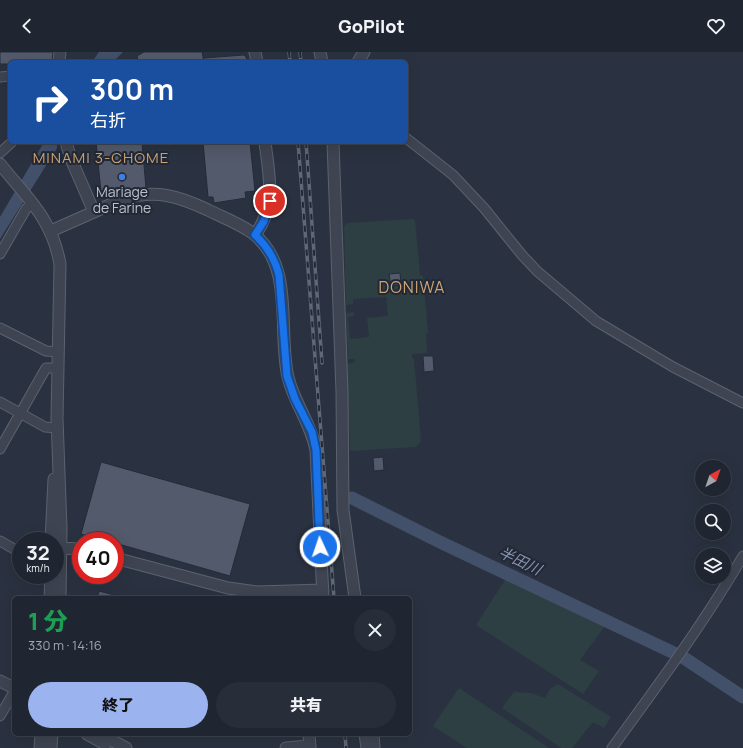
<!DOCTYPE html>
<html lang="ja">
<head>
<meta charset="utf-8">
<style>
	body { margin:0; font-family:Manrope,"Noto Sans JP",sans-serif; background:#282e39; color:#f1f3f6; height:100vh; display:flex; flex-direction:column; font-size:15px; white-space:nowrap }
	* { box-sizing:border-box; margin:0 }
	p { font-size:13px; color:#a2a5ab }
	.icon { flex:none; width:22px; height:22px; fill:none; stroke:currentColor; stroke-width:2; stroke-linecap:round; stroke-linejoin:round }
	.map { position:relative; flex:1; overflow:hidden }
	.drawer { position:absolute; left:12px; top:544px; width:400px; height:140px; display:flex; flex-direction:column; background:#202631; border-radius:6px; box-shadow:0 4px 16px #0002,0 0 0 1px #3d434d }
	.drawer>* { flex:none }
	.guide { position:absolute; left:8px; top:8px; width:400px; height:84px; border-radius:6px; box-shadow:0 4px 16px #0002,0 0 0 1px #3d434d; background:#1a4fa0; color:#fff; overflow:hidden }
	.needle { width:26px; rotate:40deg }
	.tools { position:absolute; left:695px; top:408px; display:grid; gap:8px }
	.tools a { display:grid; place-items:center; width:36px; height:36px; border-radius:50%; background:#202631; box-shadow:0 4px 16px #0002,0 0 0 1px #3d434d; font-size:20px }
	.speed { position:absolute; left:12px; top:480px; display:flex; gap:8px; font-size:20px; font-weight:700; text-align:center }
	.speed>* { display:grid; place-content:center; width:52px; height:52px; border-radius:50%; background:#202631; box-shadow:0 4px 16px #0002,0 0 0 1px #3d434d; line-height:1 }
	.speed small { font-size:10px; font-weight:400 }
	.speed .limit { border:6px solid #d22; background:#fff; color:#111 }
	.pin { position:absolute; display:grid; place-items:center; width:34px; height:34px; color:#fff; margin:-17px; border:2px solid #fff; border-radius:50%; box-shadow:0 1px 4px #0007 }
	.me { position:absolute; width:44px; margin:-22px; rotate:357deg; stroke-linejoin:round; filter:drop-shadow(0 0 3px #0008) }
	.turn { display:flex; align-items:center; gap:14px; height:84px; padding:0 16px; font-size:18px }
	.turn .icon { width:52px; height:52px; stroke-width:2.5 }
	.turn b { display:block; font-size:28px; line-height:34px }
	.round { display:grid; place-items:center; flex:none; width:42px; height:42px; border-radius:21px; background:#282e39 }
	.overview { display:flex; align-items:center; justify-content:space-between; height:68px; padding:0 16px }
	h1 { font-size:24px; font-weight:800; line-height:30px; color:#1e9e55 }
	.cta { display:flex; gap:8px; margin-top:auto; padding:8px 16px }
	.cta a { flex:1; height:46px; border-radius:24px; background:#9bb4ef; color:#111; font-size:16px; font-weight:800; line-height:46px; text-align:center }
	.cta a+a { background:#282e39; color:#f1f3f6 }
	header { display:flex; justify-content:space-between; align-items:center; height:52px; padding:0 16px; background:#202631; font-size:18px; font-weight:800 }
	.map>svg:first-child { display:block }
</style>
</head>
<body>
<header><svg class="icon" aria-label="back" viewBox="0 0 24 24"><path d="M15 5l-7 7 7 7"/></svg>GoPilot<svg class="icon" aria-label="heart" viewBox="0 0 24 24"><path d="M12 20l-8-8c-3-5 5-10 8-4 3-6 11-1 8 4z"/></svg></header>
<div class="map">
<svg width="743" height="696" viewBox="0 0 743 696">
	<rect width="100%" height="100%" fill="#2a3241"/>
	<path fill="#2d3f43" d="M413,167L415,168L420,223L423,224L428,281L426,282L427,301L412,302V306H414L421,389L416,395L351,399L350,398L347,312L355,310L354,307H348L346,261L354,260V264L348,265L350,287L369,285L367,266L388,264L386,245L353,247V252L346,253L344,174L347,171Z
		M507,525L605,574L580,608L599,619L583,642L476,573Z
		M558,632L611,665L604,676L593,670L572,696H561L502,656L514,640L531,641L545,646L550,637Z
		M459,636L549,696H467L433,674Z"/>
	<path fill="#43506a" d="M99,0H123L113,10H92Z
		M44,90H57V96L0,187V165Z"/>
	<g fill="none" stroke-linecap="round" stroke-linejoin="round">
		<path stroke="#43506a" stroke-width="13" d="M352,446L442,491L674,601
			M684,606L743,645"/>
	</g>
	<path fill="#535a6b" stroke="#242b38" d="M0,0H53L52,10H10V12H0Z
		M144,0H202L204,10H138L137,4Z
		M244,3L246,5L247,10H204V6Z
		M96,90H142L146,136L101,140Z
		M203,90H250L255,139L245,140L246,146L214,151L213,145H208Z
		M400,221L401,233L391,234L389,222Z
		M423,304H433L434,319L424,320Z
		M383,405L384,418L374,419L373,406Z
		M101,410L250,452L230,524L115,491V489H106L81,482Z
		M99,539L118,544V546H97Z"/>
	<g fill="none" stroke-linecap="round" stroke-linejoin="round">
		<g stroke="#5c626e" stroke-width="11">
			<path id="minor" d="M0,25L10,24
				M406,86L453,123L484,156L522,203L537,219L596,269L673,315L743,351
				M0,101L12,90
				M0,202L26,157L32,151
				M0,276L46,299L58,300
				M0,350L45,375L58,376
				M0,397L46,316H57
				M0,489L21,501
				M0,664L14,640
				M364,682L366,696
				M612,696C658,633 704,571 743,504"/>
		</g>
		<g stroke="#5c626e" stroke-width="13">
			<path id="tertiary" d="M255,0L257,10
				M320,0L322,10
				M59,10L60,0
				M358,10L364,0
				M66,90L71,107L94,160
				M333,90L342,340L343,458L355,546
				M0,112C27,146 52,166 60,212L57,366L61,476L60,546
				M51,179L123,147C156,137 178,144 208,158C222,165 238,171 251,180C296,212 277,278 288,325C294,351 311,371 316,398L323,546
				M255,183C277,153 269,124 265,90
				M51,489L54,427
				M61,496L81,497
				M115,506L228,536L258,540L323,538
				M50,546L51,523
				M0,629L14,636
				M87,682L105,692
				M100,682L126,696
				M309,682L310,696
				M373,682L374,696
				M40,696L41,682
				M51,696L52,682
				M286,696L310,694"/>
		</g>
		<use href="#minor" stroke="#3e4451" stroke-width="9"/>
		<use href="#tertiary" stroke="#3e4451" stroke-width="11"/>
		<g stroke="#606877" stroke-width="3.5">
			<path id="rail" d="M289,0L290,10
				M300,0L301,10
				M298,90L334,546
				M306,90L322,311
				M345,682L346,696"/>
		</g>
		<use href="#rail" stroke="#222936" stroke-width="2" stroke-dasharray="6" stroke-linecap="butt"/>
	</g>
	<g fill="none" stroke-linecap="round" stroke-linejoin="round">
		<g stroke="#114b97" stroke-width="10">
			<path id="route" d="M270,149L264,169L255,183C267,194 275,207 279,223L287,324L295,347L312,380L316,398L320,495"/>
		</g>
		<use href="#route" stroke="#1a73e8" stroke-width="7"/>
	</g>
	<circle fill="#3f7fe0" stroke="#222936" stroke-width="1.5" cx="122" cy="125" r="4"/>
	<g text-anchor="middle" stroke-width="4" stroke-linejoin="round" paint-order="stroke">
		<g font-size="14" fill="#bbc0cb" stroke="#222936">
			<text x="122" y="145">Mariage<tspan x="122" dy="16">de Farine</tspan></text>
		</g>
		<g font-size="15" letter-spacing="1" fill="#cda274" stroke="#222936">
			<text x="101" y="111">MINAMI 3-CHOME</text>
		</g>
		<g font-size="15" font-style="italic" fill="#8693af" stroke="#222936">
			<text transform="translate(520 509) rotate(26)" y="5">半田川</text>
		</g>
		<g font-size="16" letter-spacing="1" fill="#cda274" stroke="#222936">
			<text x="412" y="241">DONIWA</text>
		</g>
	</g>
</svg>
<div class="tools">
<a><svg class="needle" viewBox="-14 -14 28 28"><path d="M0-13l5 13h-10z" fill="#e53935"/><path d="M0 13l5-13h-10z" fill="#a2a5ab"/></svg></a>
<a><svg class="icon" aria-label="search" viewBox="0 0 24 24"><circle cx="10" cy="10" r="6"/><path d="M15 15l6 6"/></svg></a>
<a><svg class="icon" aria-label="layers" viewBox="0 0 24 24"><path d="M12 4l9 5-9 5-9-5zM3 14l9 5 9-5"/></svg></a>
</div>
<div class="speed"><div>32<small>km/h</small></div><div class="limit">40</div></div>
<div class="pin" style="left:270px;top:149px;background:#d93025"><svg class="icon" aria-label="arrive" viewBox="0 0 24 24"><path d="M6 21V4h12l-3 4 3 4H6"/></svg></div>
<svg class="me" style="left:320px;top:495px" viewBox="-20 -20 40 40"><circle r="17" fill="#1a73e8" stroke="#fff" stroke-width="3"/><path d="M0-11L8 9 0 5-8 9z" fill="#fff"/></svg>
<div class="guide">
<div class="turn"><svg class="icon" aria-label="right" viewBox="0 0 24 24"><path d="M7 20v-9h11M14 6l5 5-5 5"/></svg><div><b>300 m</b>右折</div></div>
</div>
<section class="drawer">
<div class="overview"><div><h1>1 分</h1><p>330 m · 14:16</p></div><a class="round"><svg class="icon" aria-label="close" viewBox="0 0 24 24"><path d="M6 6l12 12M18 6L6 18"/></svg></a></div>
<div class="cta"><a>終了</a><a>共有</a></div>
</section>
</div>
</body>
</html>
